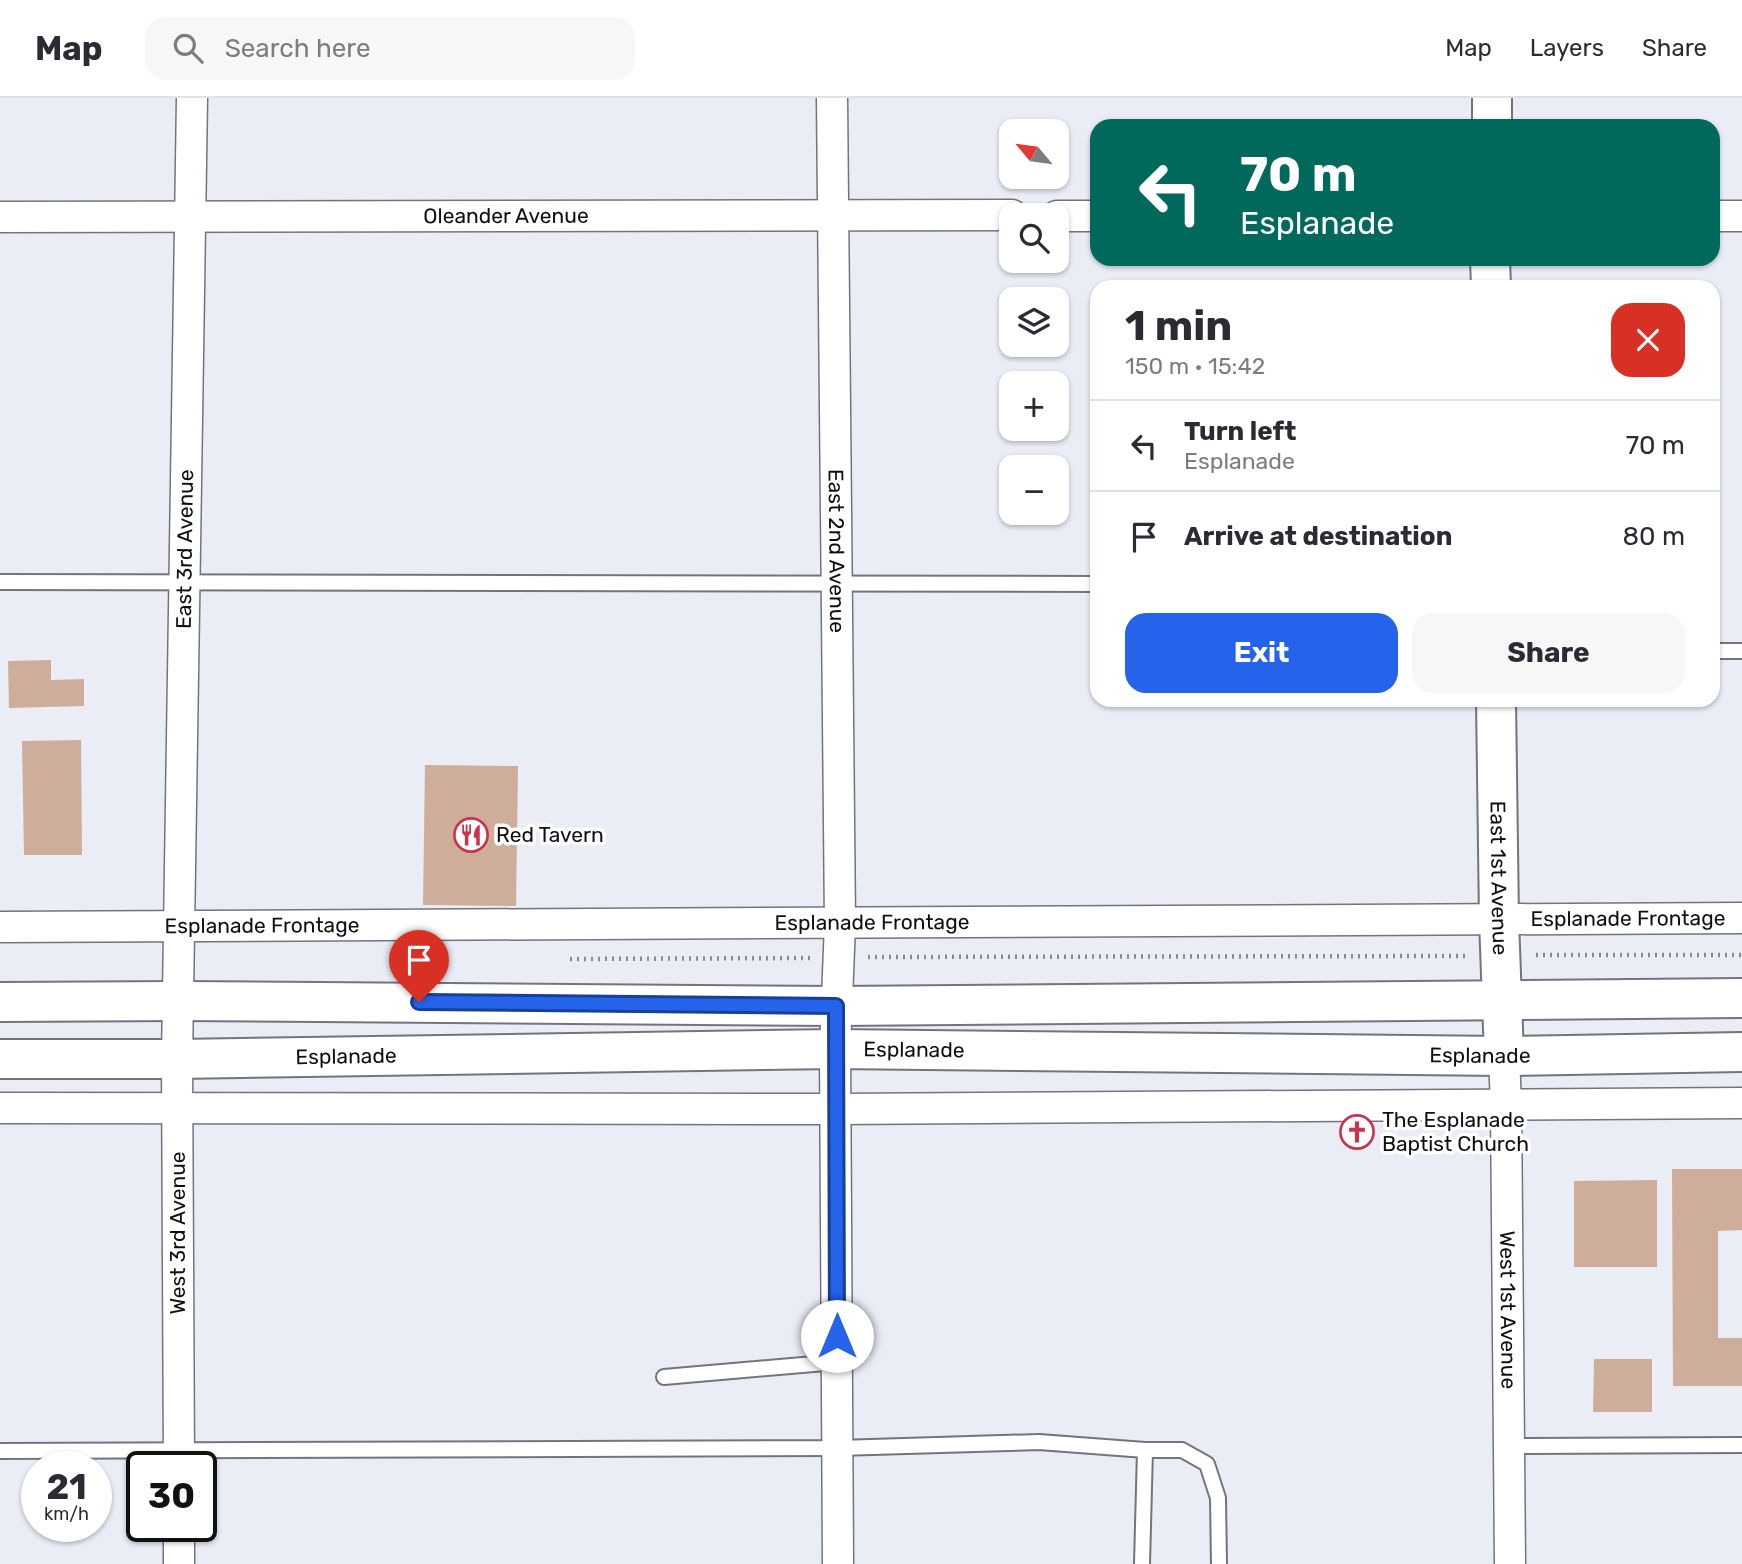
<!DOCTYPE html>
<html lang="en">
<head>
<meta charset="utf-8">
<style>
	body { margin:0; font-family:Rubik,sans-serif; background:#f7f7f7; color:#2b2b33; height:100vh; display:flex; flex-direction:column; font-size:26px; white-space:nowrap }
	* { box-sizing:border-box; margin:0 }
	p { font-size:23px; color:#7c7c81 }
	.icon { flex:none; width:38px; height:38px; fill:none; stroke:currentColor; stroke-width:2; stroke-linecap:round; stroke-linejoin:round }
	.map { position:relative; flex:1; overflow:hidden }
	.side { position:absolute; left:1090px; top:182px; width:630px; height:427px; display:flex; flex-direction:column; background:#fff; border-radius:21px; box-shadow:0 2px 5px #0004 }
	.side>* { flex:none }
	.top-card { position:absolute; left:1090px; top:21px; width:630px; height:147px; border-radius:21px; box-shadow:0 2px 5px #0004; background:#00695c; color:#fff; overflow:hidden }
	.needle { width:46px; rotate:299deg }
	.buttons { position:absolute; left:999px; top:21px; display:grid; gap:14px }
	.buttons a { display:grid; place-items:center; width:70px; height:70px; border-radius:14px; background:#fff; box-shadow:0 2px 5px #0004; font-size:35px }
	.speed { position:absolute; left:21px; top:1353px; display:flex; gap:14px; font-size:35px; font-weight:700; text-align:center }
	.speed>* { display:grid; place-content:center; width:91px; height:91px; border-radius:50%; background:#fff; box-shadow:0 2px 5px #0004; line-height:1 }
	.speed small { font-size:18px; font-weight:400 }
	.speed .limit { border:4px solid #111; border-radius:10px; background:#fff; color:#111 }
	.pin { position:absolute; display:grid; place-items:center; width:60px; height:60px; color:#fff; margin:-72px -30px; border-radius:50% 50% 50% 0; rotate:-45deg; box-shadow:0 0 7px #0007 }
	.pin .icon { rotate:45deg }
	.me { position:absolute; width:77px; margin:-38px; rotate:0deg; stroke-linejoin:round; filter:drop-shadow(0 0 5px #0008) }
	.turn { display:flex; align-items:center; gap:24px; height:147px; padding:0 35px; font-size:32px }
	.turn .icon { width:91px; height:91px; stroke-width:2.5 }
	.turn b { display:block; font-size:49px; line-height:60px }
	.round { display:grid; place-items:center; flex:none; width:74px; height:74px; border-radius:21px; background:#f7f7f7 }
	.summary { display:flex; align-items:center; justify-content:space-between; height:119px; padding:0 35px }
	h1 { font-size:42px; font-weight:700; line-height:52px }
	.button { display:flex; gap:14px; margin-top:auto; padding:14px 35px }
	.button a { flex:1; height:80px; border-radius:21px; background:#2563eb; color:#fff; font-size:28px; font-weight:700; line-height:80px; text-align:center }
	.button a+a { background:#f7f7f7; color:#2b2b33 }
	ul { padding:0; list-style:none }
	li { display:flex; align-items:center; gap:21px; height:91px; padding:0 35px; border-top:2px solid #e1e1e2 }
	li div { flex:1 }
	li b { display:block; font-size:26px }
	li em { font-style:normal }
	header { display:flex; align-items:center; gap:42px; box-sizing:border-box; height:98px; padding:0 35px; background:#fff; border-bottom:2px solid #e1e1e2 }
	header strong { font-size:33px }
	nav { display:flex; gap:38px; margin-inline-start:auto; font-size:24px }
	.search { width:490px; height:63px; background:#f7f7f7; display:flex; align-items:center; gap:18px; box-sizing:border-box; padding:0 24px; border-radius:21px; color:#7c7c81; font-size:26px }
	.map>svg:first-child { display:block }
</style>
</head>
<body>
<header>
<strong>Map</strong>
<div class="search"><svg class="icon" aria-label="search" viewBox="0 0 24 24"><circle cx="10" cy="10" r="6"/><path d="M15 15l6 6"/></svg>Search here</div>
<nav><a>Map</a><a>Layers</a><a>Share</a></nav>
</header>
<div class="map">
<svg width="1742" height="1466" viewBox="0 0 1742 1466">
	<rect width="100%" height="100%" fill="#eaecf6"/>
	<path fill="#cead9b" d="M51,562V582L84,581V608L9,610L8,563Z
		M81,642L82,757H24L22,643Z
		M425,667L518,668L516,808L423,807Z
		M1672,1071H1742V1132L1718,1133V1240H1742V1288H1673Z
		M1657,1082V1169H1574V1083Z
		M1594,1261H1652V1314H1593Z"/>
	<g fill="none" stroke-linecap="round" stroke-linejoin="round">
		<g stroke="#73747d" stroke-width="18">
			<path id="lane" d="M0,484L1097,486
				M1713,553H1742
				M664,1279L837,1264
				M1509,1348L1742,1347
				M0,1353L838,1350L1039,1344L1145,1352H1182L1207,1366L1218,1400L1219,1466
				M1142,1466L1145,1352"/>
		</g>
		<g stroke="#73747d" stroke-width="33">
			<g id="street">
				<path id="s1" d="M832,0L840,826L835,951L838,1466"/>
				<path d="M1057,118H1097"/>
				<path d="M1713,118H1742"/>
				<path id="s2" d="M0,119L1012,117"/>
				<path id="s3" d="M0,829L1742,820"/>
				<path id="s4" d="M1504,958L1506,1007L1510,1466"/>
				<path d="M0,1010L836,1011L1742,1005"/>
				<path id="s5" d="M179,1368L177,961L192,0"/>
				<path d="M179,1428V1466"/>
			</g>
		</g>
		<g stroke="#73747d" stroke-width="42">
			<g id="secondary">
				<path d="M1492,28V0"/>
				<path d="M1490,161L1491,189"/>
				<path id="s6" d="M1496,602L1499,822L1504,958"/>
				<path d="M0,904L179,903L836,908L1742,900"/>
				<path id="s7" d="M0,961H177L835,951L1504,958L1742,954"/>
			</g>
		</g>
		<path stroke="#898a92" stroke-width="4.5" stroke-dasharray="2 5" stroke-linecap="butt" d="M1536,857H1742
			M868,859L1465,858
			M570,861L810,860"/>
		<use href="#lane" stroke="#fff" stroke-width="14"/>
		<use href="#street" stroke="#fff" stroke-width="30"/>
		<use href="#secondary" stroke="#fff" stroke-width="38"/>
	</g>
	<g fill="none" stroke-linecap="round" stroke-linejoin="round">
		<g stroke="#184099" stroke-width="18">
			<path id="route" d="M419,904L836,908L837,1238"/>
		</g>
		<use href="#route" stroke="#2563eb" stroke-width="12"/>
	</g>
	<defs>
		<g id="restaurant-ring" transform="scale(1.75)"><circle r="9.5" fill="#fff" stroke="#c6354d" stroke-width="1.5"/><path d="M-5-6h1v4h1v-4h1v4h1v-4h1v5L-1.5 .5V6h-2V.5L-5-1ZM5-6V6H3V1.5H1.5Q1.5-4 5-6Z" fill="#c6354d"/></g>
		<g id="church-ring" transform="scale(1.75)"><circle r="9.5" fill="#fff" stroke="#c6354d" stroke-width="1.5"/><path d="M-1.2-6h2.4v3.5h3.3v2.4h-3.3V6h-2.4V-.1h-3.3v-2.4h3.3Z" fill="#c6354d"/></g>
	</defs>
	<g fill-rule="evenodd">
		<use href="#restaurant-ring" x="471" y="737"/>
		<use href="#church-ring" x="1357" y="1034"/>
	</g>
	<g text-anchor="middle" stroke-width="7" stroke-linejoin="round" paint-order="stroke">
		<g font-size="21" fill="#0f0f13" stroke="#fff">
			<text dy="7" stroke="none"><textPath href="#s2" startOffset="506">Oleander Avenue</textPath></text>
			<text dy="7" stroke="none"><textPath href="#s5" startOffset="917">East 3rd Avenue</textPath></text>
			<text dy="7" stroke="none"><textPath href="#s1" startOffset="453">East 2nd Avenue</textPath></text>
			<text dy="7" stroke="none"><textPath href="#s6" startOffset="178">East 1st Avenue</textPath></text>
			<text dy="7" stroke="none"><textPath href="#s3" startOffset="1628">Esplanade Frontage</textPath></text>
			<text dy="7" stroke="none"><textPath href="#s3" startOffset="872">Esplanade Frontage</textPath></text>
			<text dy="7" stroke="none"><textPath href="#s3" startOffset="262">Esplanade Frontage</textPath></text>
			<text dy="7" stroke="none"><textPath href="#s7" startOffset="914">Esplanade</textPath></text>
			<text dy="7" stroke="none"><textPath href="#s7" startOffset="346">Esplanade</textPath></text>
			<text dy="7" stroke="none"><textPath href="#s7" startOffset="1480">Esplanade</textPath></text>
			<text transform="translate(178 1135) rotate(-90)" y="7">West 3rd Avenue</text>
			<text dy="7" stroke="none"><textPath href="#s4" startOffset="254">West 1st Avenue</textPath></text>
		</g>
		<g font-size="21" fill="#0f0f13" stroke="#fff" text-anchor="start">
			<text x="496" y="744">Red Tavern</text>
			<text x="1382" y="1029">The Esplanade<tspan x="1382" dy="24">Baptist Church</tspan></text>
		</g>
	</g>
</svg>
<div class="buttons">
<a><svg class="needle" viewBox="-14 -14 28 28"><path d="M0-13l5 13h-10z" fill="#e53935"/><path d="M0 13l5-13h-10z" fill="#7c7c81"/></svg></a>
<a><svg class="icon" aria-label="search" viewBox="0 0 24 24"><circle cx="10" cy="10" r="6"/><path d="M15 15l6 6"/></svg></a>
<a><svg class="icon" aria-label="layers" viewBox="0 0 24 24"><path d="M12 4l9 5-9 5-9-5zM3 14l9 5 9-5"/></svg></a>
<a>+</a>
<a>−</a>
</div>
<div class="speed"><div>21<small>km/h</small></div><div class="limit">30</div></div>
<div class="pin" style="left:419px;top:904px;background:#d93025"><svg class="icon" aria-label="arrive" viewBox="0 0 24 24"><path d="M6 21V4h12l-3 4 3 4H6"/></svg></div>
<svg class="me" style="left:837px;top:1238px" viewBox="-20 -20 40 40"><circle r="19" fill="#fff"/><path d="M0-13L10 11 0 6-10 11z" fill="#2563eb"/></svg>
<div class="top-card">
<div class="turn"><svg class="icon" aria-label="left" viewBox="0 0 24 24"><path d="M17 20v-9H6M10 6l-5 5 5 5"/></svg><div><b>70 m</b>Esplanade</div></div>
</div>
<section class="side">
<div class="summary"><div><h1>1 min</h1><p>150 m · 15:42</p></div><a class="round" style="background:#d93025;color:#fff"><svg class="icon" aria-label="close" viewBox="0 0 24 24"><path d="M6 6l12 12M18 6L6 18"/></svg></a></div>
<ul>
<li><svg class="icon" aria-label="left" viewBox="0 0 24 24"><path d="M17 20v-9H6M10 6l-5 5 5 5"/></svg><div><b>Turn left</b><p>Esplanade</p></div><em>70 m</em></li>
<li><svg class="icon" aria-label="arrive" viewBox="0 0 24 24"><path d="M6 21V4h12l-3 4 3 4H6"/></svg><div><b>Arrive at destination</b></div><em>80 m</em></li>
</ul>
<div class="button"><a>Exit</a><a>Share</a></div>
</section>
</div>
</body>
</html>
